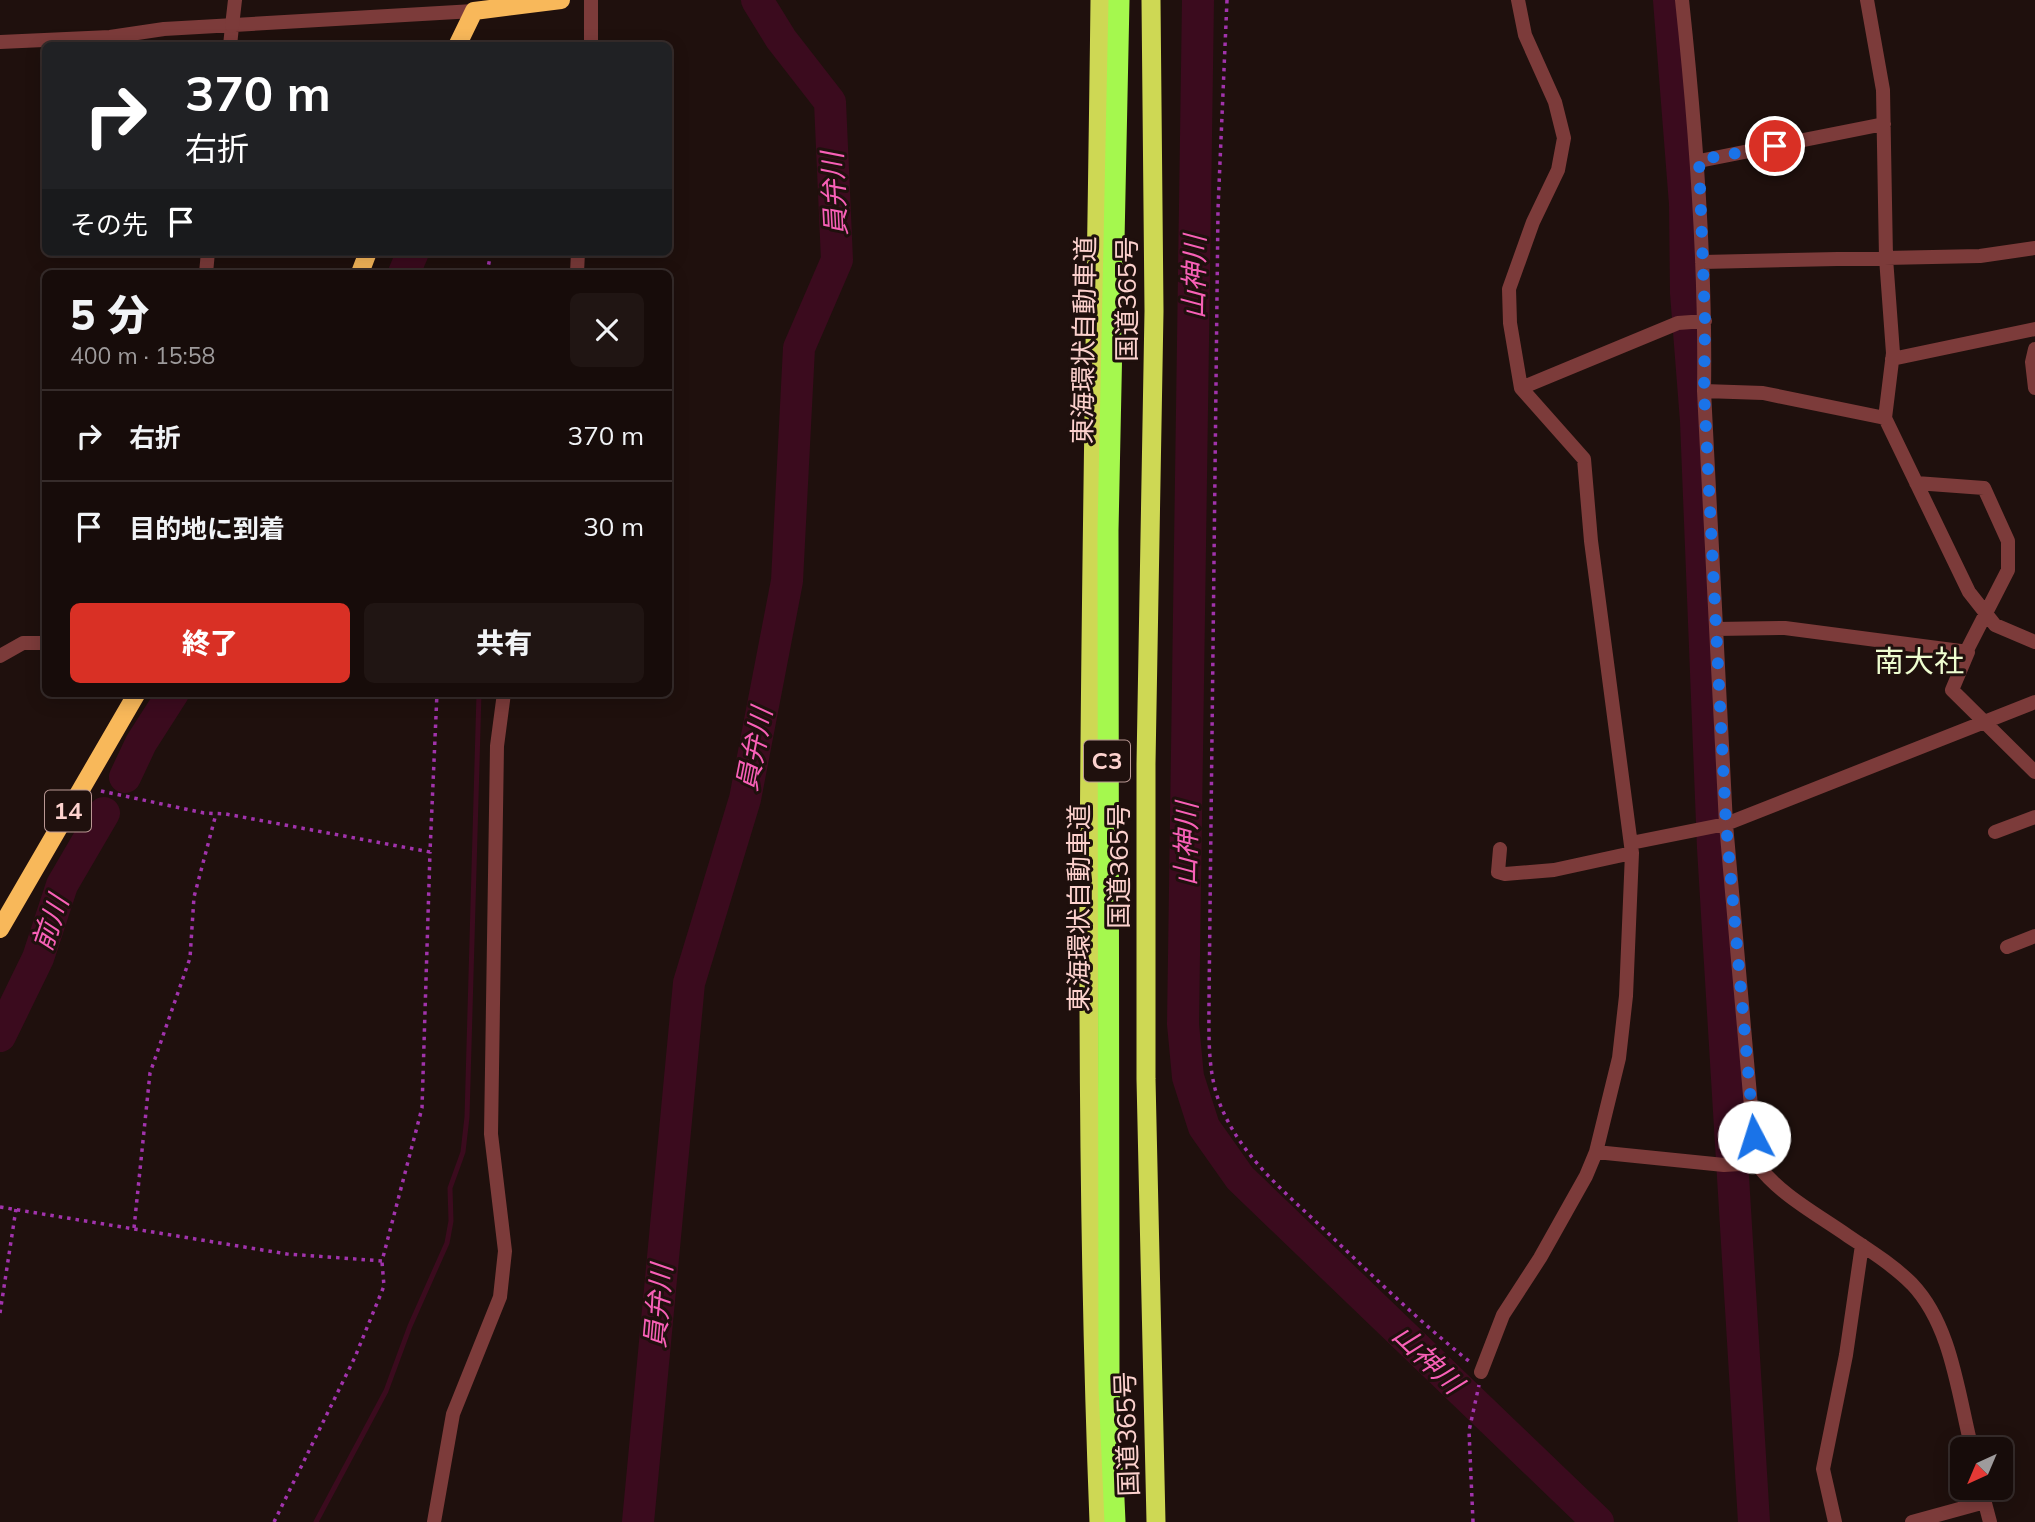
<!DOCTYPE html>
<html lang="ja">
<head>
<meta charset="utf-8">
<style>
	body { margin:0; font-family:Mulish,"Noto Sans JP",sans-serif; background:#201513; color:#f1f3f6; height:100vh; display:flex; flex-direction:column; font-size:26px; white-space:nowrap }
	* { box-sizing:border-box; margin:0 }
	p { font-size:23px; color:#9e9b9c }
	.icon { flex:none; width:38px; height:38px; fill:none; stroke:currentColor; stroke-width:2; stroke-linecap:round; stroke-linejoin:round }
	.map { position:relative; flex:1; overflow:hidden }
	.details { position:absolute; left:42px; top:270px; width:630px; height:427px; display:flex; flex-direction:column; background:#170c0a; border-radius:10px; box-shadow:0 4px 18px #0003,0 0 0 2px #362c2b }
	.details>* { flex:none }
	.guide { position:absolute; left:42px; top:42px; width:630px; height:214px; border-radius:10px; box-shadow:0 4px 18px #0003,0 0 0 2px #362c2b; background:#202124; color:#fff; overflow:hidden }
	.needle { width:46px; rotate:224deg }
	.controls { position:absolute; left:1950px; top:1437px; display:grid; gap:14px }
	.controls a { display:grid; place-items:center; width:63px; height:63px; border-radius:10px; background:#170c0a; box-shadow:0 4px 18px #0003,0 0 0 2px #362c2b; font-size:35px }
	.pin { position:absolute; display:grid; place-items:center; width:60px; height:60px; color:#fff; margin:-30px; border:4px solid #fff; border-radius:50%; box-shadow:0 2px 7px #0007 }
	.me { position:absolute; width:77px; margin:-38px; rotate:355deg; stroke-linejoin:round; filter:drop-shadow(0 0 5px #0008) }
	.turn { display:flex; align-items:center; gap:24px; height:147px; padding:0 28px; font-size:32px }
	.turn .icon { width:91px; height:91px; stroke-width:2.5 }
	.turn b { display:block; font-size:49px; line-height:60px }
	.then { display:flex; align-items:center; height:66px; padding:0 28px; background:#0003; gap:14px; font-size:26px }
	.round { display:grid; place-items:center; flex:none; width:74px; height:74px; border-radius:10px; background:#201513 }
	.headline { display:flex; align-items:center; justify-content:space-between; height:119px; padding:0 28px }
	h1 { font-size:42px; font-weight:800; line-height:52px }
	.action { display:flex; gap:14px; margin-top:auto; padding:14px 28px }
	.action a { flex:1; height:80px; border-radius:10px; background:#d93025; color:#fff; font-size:28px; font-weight:800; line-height:80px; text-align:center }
	.action a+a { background:#201513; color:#f1f3f6 }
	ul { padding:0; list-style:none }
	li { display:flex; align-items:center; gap:21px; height:91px; padding:0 28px; border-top:2px solid #362c2b }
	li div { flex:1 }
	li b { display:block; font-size:26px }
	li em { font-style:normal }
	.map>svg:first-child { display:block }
</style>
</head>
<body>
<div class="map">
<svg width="2035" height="1522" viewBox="0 0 2035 1522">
	<rect width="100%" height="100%" fill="#1f100d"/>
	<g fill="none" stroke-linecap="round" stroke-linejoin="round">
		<path stroke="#3b0b1e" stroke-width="5" d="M316,1522L386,1391L410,1326L447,1243L451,1221L450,1188L463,1152L467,1117L479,693"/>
		<path stroke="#3b0b1e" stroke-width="32" d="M1198,0L1183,1024L1188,1077L1204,1127L1240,1178L1598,1522
			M1669,0L1685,204L1686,293L1696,421L1713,848L1754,1522
			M404,273L413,252
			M125,777L141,743L173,693
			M0,1036L38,958L62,885L104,813
			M638,1522L689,983L745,799L787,581L799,348L837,260L830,102L781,39L757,0"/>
		<path stroke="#a133ac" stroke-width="3.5" stroke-dasharray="3.5 5" stroke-linecap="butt" d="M1227,0L1218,209L1209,1000C1209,1037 1207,1075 1222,1109C1245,1162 1292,1198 1332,1237C1377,1280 1421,1323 1470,1362
			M487,273L491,252
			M101,791L204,813L226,814L430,852L437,693
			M0,1207L287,1254L382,1261L422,1108L430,852
			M134,1228L150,1073L190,958L194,897L216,814
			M0,1313L16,1209
			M274,1522L355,1357L384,1286L382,1262
			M1473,1522L1469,1431L1479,1385"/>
		<path stroke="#7c3b3a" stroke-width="14" d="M1682,0C1696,130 1706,260 1704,391L1726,824L1756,1163C1780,1195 1815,1213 1848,1236C1869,1250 1893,1265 1912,1284C1952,1326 1958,1395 1972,1449
			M1867,0L1883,90L1886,258L1893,353L1885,418
			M0,42L110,37L164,29L474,11
			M230,46L232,26
			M1699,161L1884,124
			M1702,262L1980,256L2035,248
			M206,273L208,252
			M2035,349L2032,362L2035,388
			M1892,359L2035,329
			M1521,388L1678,323L1705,321
			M1704,391L1763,393L1885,418L1969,592L1995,625L2035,642
			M1916,483L1984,488L2008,541V570L1966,652
			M1716,629L1785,628L1968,652L1952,690L2035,772
			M0,656L23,643H46
			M1995,832L2035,817
			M1631,843L1726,824L2035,702
			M1500,849L1498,872L1505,874L1554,870L1632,853
			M2007,947L2035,936
			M1596,1152L1724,1165L1756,1163
			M1481,1372L1503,1315L1540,1258L1586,1176L1596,1152L1619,1058L1626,996L1632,853L1591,541L1584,459L1521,388L1510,323L1509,289L1533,222L1558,170L1564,138L1555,102L1525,35L1518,0
			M1981,1488L1990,1522
			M1835,1522L1823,1469L1846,1355L1862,1245
			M1912,1522L1985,1502"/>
		<path stroke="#7c3b3a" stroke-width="14" d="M591,0V46
			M232,26L235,0
			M577,273L578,252
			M434,1522L453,1414L500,1297L505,1251L491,1134L497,746L504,693"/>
		<path stroke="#f8b85a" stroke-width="18" d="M457,46L474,11L561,0
			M360,273L368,252
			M0,929L137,693"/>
		<path stroke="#ced854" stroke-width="19" d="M1151,0L1154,311L1146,764V1079L1156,1522
			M1099,1522C1079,1015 1094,507 1100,0"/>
		<path stroke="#a5f84e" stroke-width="21" d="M1115,1522L1109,1388L1108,531L1119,0"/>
	</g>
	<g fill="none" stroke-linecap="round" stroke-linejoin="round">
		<path stroke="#1a73e8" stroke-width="12" stroke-dasharray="0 21.6" d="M1754,1137L1726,824L1704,391L1705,321L1699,160L1775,146"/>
	</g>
	<g text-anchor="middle" stroke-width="6" stroke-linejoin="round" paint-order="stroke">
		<g fill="#1f100d" stroke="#ba9894" stroke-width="2">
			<rect x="1084" y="740.5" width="46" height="41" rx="5"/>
			<rect x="45" y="790.5" width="46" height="41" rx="5"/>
		</g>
		<g font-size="24" font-weight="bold" fill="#fdd2ce">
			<text x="1107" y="769">C3</text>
			<text x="68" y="819">14</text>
		</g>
		<g font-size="26" fill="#fdd2ce" stroke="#1f100d">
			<text transform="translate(1127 299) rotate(-90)" y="9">国道365号</text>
			<text transform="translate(1084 340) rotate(-89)" y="9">東海環状自動車道</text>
			<text transform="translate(1119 866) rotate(-90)" y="9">国道365号</text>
			<text transform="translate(1079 908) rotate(-90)" y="9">東海環状自動車道</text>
			<text transform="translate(1127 1434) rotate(-92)" y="9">国道365号</text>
		</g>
		<g font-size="28" font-style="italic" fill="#f860b7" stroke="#1f100d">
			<text transform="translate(834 194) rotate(-93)" y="10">員弁川</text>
			<text transform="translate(1194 277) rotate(-89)" y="10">山神川</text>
			<text transform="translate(754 749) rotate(-79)" y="10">員弁川</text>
			<text transform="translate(1186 844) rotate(-89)" y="10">山神川</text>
			<text transform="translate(50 923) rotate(-71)" y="10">前川</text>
			<text transform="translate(658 1306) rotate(-85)" y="10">員弁川</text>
			<text transform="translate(1428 1359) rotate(44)" y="10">山神川</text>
		</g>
		<g font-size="30" fill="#eefdd0" stroke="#1f100d">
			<text x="1919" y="672">南大社</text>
		</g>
	</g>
</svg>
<div class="controls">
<a><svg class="needle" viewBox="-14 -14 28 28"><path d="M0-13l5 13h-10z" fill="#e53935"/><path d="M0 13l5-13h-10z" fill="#9e9b9c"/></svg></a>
</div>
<div class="pin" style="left:1775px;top:146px;background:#d93025"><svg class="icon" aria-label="arrive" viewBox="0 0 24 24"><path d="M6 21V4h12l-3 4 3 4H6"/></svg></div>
<svg class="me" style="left:1754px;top:1137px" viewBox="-20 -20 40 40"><circle r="19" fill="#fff"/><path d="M0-13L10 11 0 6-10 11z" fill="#1a73e8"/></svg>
<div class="guide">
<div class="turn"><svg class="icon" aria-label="right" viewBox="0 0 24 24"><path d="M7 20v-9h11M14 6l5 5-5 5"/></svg><div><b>370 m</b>右折</div></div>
<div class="then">その先<svg class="icon" aria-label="arrive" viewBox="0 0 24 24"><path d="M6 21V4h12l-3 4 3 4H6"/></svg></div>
</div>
<section class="details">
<div class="headline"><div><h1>5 分</h1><p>400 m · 15:58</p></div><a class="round"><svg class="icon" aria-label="close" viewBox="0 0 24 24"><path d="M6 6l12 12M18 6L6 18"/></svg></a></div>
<ul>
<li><svg class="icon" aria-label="right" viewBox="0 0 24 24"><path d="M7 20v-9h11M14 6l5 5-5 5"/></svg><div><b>右折</b></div><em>370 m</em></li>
<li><svg class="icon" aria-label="arrive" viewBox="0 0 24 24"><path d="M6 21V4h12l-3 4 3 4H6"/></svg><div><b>目的地に到着</b></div><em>30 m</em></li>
</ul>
<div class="action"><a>終了</a><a>共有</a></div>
</section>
</div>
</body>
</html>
